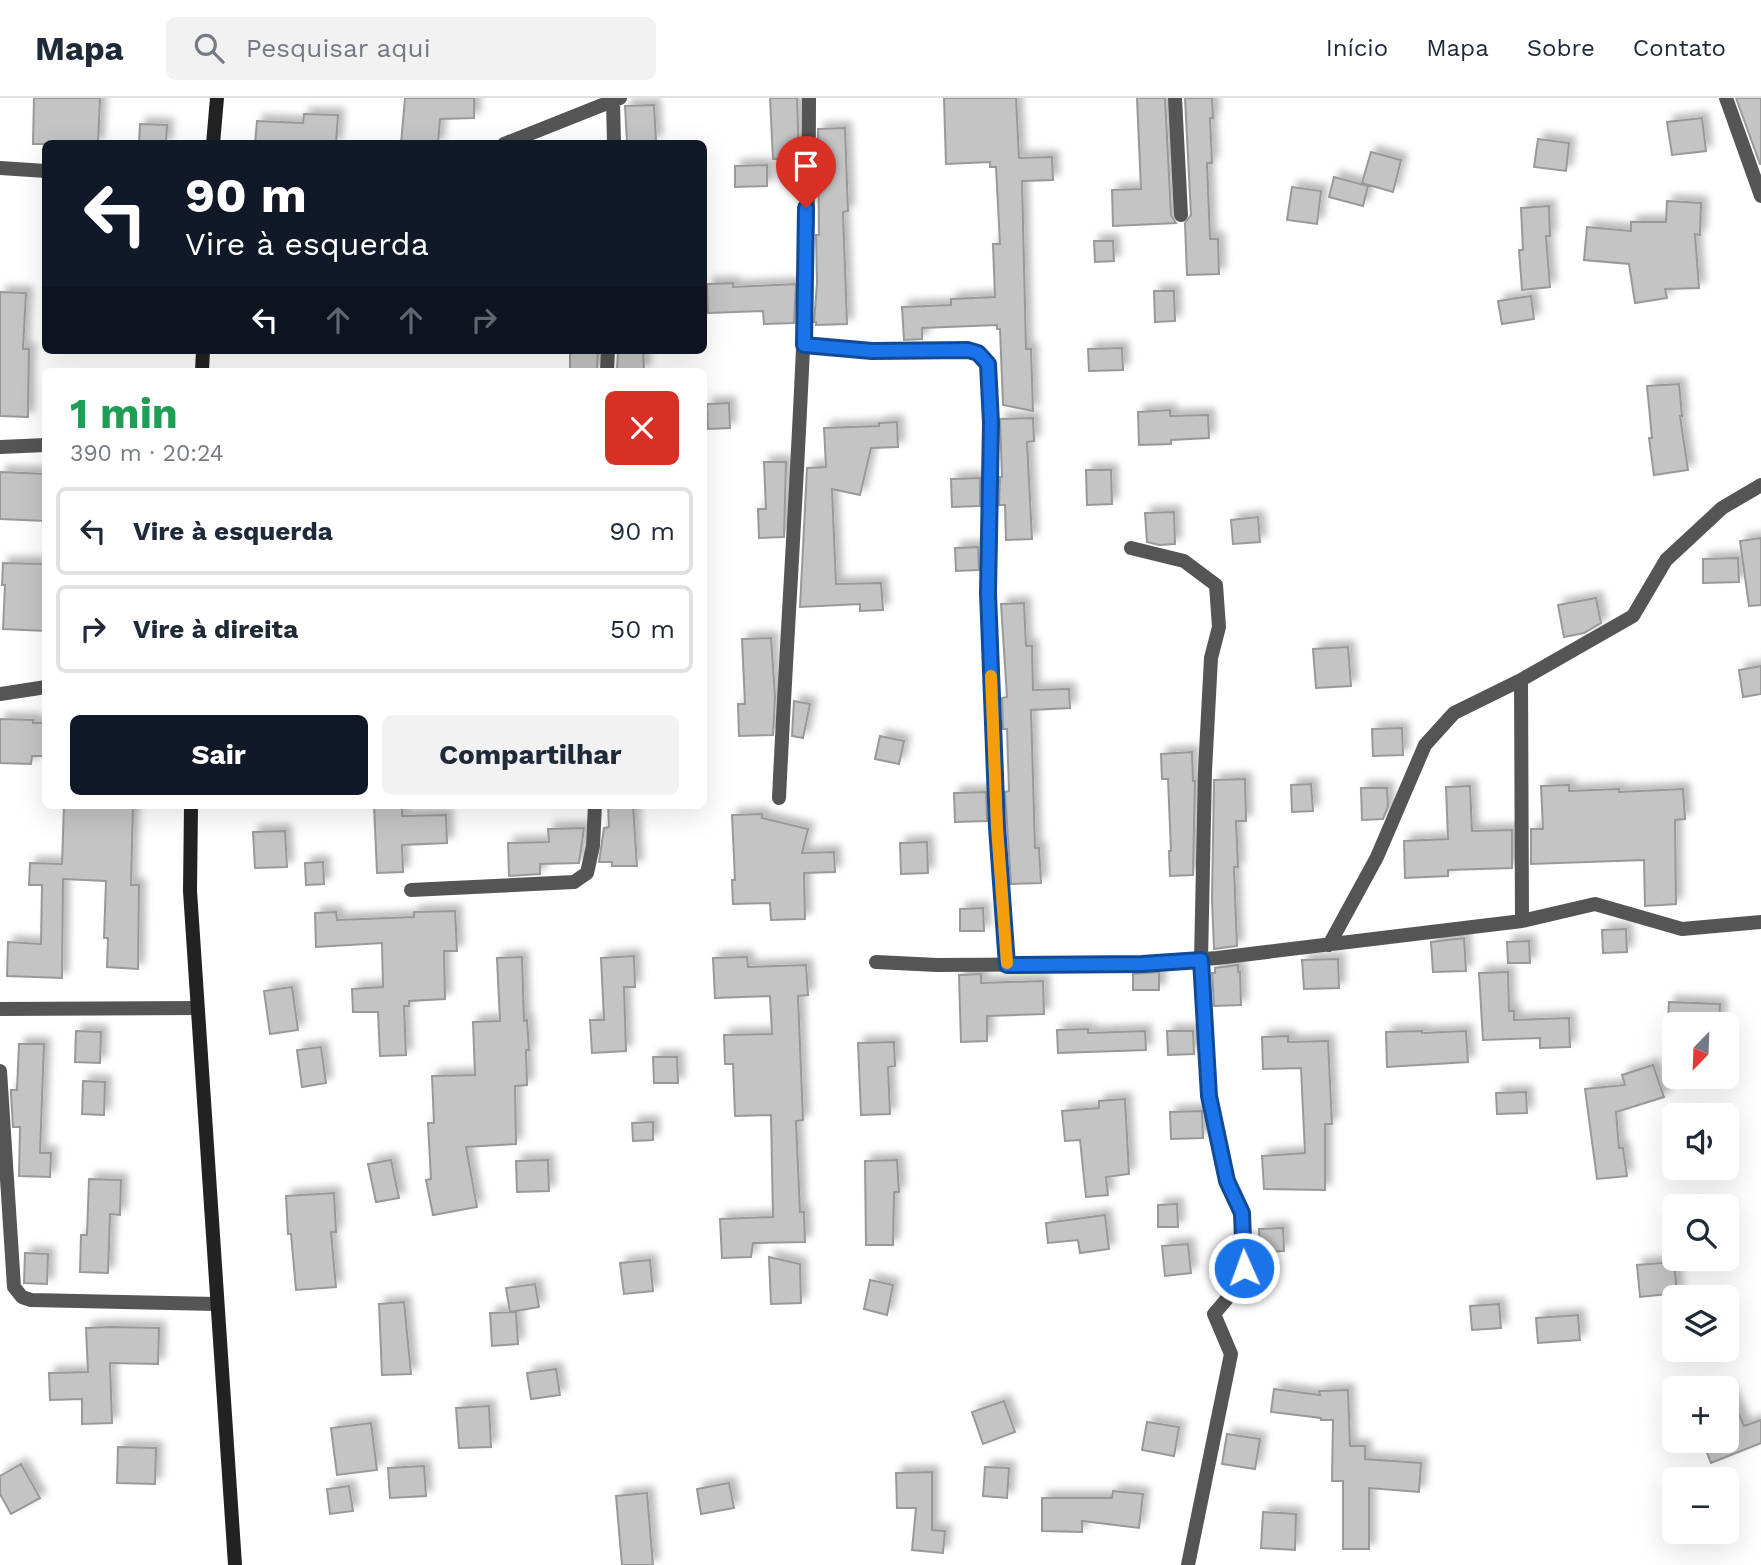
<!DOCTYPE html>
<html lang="pt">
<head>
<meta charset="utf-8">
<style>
	body { margin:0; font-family:"Work Sans",sans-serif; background:#f2f2f3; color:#1f2937; height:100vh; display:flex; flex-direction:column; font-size:26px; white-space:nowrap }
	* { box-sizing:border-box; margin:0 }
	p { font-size:23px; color:#747a83 }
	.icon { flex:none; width:38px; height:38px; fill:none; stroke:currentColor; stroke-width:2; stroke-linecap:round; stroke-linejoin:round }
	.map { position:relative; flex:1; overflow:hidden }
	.sheet { position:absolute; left:42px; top:270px; width:665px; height:441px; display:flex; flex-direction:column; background:#fff; border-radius:10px; box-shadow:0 7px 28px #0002 }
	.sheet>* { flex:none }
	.guide { position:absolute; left:42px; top:42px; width:665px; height:214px; border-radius:10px; box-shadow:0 7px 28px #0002; background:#111827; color:#fff; overflow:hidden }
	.needle { width:46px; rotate:203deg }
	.controls { position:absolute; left:1662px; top:914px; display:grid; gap:14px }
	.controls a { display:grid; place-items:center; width:77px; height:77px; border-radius:10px; background:#fff; box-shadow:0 7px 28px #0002; font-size:35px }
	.pin { position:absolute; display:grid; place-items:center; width:60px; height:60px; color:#fff; margin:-72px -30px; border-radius:50% 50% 50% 0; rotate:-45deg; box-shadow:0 0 7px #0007 }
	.pin .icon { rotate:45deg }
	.me { position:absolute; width:77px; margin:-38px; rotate:358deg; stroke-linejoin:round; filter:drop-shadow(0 0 5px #0008) }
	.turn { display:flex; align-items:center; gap:24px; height:147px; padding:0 28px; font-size:32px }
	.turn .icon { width:91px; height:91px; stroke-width:2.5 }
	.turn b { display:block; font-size:49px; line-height:60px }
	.lanes { display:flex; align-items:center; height:66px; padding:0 28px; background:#0003; justify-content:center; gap:35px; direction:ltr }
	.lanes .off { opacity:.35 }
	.round { display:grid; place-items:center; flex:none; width:74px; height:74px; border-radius:10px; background:#f2f2f3 }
	.summary { display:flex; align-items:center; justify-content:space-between; height:119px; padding:0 28px }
	h1 { font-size:42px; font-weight:700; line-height:52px; color:#1e9e55 }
	.button { display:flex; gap:14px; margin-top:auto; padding:14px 28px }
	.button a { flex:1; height:80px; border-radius:10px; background:#111827; color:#fff; font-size:28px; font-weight:700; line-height:80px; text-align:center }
	.button a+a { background:#f2f2f3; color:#1f2937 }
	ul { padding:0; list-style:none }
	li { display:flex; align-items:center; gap:21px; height:88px; margin:0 14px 10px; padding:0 14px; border:4px solid #e0e1e3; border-radius:10px }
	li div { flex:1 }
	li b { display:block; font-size:26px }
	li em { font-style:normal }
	header { display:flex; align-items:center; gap:42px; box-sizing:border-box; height:98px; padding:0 35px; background:#fff; border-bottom:2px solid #e0e1e3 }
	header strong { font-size:33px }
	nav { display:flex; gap:38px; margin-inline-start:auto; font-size:24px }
	.search { width:490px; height:63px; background:#f2f2f3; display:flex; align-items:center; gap:18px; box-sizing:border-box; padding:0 24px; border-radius:10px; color:#747a83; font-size:26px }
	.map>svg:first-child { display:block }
</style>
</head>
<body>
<header>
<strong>Mapa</strong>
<div class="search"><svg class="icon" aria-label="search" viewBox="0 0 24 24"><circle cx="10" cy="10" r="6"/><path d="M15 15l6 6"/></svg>Pesquisar aqui</div>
<nav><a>Início</a><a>Mapa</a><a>Sobre</a><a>Contato</a></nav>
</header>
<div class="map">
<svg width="1761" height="1467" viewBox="0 0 1761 1467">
	<defs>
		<filter id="shadow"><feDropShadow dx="6" dy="-6" stdDeviation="3.5" flood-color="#0004"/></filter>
	</defs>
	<rect width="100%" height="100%" fill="#fff"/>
	<path fill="#c4c4c4" stroke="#999" stroke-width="2" filter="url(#shadow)" d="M34,0H100L98,46H33Z
		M405,0H474V20L440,21L438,46H401Z
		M770,0H797L799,60L773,61Z
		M944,0H1016L1019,60L1052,59L1053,82L1022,83L1026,251H1031L1033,313L1003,307L1000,231H997V227L922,230V241L904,242L902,209L951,207V201L995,199L993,146H1000L996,69H990V64L946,66Z
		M1137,0H1165L1171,117L1176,125L1113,128L1112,92L1141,91Z
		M1185,0H1212L1213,20H1210L1212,65H1207L1210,141H1218L1219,176L1187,177L1185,125L1191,117Z
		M1736,0H1761V66H1760Z
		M654,7L656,43L627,44L625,8Z
		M304,16L338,17L336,46H255L257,23L303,25Z
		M1702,20L1706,53L1672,57L1667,24Z
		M140,26L167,27L166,46H139Z
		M845,30L848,113L843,114L847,226L816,227V224H814L817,185L816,137H819L818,31Z
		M1538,41L1569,45L1566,73L1534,69Z
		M1371,54L1401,62L1393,94L1362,85Z
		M767,67V88L735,89V68Z
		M1334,79L1368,88L1363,108L1329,99Z
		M1292,89L1321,93L1317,126L1287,122Z
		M1667,103L1701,105L1700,137L1695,136L1699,190L1665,191L1667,200L1635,205L1629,166L1584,162L1587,129L1631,133V124H1666Z
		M1549,108L1550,138H1546L1550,189L1522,192L1519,152H1523L1521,110Z
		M1094,143H1113L1114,163L1095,164Z
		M733,185V189L796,186L794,225L764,226L763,213L708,215L707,186Z
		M1154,193H1174L1175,223L1155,224Z
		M0,194L26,195L23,251H29L28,319L0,318Z
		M1531,198L1534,221L1502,226L1498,203Z
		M1122,250L1123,272L1089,273L1088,251Z
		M570,252H598L597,273H570Z
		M618,252H643L644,273H617Z
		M1679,286L1682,318H1680L1688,372L1654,377L1649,340H1652L1647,288Z
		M729,305L730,330L708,331L707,306Z
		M1170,312V318L1208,317L1209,340L1171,342V346L1139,347L1138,314Z
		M1033,320L1034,343L1027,344L1032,441L1006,442L1005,407H999L1000,379H1002L1000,321Z
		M897,324L898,349L871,350L860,397L832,391L836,486L881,485L883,512L860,513V506L800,509L807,370L826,369L824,330L879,328V325Z
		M764,364H786L784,439L759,440L758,411H766Z
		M1086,372H1111L1112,406L1087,407Z
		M0,374L46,376V423L0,421Z
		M980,380V408L952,409L951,381Z
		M1174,414L1175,446L1159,447L1147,444L1145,415Z
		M1258,419L1260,444L1233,446L1231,422Z
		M1761,440V507L1749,508L1740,443Z
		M978,449L979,472L956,473L955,450Z
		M1738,460L1739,484L1703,485V461Z
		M3,465L46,466V533L3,531L5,487H2Z
		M1596,500L1601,525L1584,535L1564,539L1558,507Z
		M1024,505L1026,548H1032L1033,592L1069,591L1070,610L1031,612L1035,750H1039L1041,785L1011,786L1005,694L1009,693L1007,631H1003L1002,600L1007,599L1001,506Z
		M771,540L775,599L773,637L739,638L738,606H745L742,541Z
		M1348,549L1351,588L1316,590L1313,551Z
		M1761,568V596L1743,599L1739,572Z
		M794,603L810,606L803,640L792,638Z
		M0,621L33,622V625H46V658H32L31,666L0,665Z
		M1402,630L1403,657L1373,658L1372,631Z
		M880,638L904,643L899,666L875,661Z
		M1192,654L1193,683H1195L1193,777L1170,778L1169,753H1171L1168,681H1162L1161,656Z
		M1245,681L1246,723H1236L1238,769H1234L1237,848L1214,851L1212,802L1214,682Z
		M1311,686L1313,713L1292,714L1291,687Z
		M1569,687V693L1619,691V694L1683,691L1685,721L1675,722L1676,806L1645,808L1644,762L1531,766V731H1543L1541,688Z
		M1470,688L1472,733L1512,732V770L1448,772V778L1405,780L1404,743L1448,741L1446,689Z
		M1361,690H1387L1388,708L1383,721L1362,722Z
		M986,694L987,723L955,724L954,695Z
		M64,707H133L131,787H139L138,871L107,869L108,840H104L106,783L63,781L62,880L7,878L8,844L41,846L42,787H29L30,765L62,766Z
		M374,707H402V718L446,717L447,745L402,747L403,774L377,775Z
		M608,707H633L637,768H612V764H599L604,730L609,729Z
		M762,716V720L808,731L802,755L834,754L835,774L804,775L805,821L771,822L770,805L733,806L732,782H735L732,717Z
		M584,730L579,765L540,766V776L509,778L508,745L549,744L548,731Z
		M285,733L287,769L255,770L253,734Z
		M927,744L928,775L901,776L900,745Z
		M323,764L324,786L306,787L305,765Z
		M983,810L984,833H960V811Z
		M455,813L457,853H444L445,901L409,903V908H404L406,957L380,958L378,914H353L352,891L383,889L382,845L316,849L315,815L336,814L337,822L414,819V814Z
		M1626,831L1627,854L1603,855L1602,832Z
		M1464,840L1466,873L1433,874L1431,844Z
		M1529,843L1530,865H1508L1507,844Z
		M634,858L635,889H624L626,953L592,955L590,922H604L601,860Z
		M522,859L524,923L527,922L529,952H526L527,987L515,988L516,1046L466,1049L477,1109L433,1117L426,1082L431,1081L428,1025H434L432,978L475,977L473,924L500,923L497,860Z
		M747,859L748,869L806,867L808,897L798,898L803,1022L796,1023L800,1114H804L805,1144L753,1145L751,1159L722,1160L720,1121L773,1119L771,1017L735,1018L733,966H725L724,937L772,936L770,898L715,900L713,860Z
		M1338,861L1339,890L1304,891L1302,862Z
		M1238,867V874H1240L1241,907L1214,908L1212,875H1215V870Z
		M1159,874V892H1133V876Z
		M1508,874L1509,913H1514V922L1569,920L1570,949L1540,950V940L1483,942L1479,875Z
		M981,876V885L1043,883L1044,916L987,918V943L961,944L959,877Z
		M292,889L298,932L270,936L264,893Z
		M1669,904L1720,906L1719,926H1668Z
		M1088,931V935L1145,933L1146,952L1058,955L1057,932Z
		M76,933L101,934L100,965L75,964Z
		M1167,933H1193L1194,956L1168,957Z
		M1422,933V935L1466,933L1468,964L1387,969L1386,934Z
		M1288,938V944L1328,943L1332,1026H1325V1092L1264,1091L1262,1058L1305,1055L1301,970L1263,971L1262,939Z
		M894,944L895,968L888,969L890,1016L861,1017L858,945Z
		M19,946H44L40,1055H51L50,1079L19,1078L20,1029H13L11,996V992H17Z
		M321,949L326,985L302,989L297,952Z
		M653,959H677L678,985H654Z
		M1653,967L1664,999L1616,1014L1619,1050H1623L1627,1078L1597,1081L1585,991L1625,987L1622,977Z
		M83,983L105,984L104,1017L82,1016Z
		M1526,994L1527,1015L1497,1016L1496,995Z
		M1125,1001L1129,1076L1106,1079L1108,1097L1086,1099L1080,1042L1065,1043L1062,1013L1099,1010V1003Z
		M1202,1013L1203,1040L1171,1041L1170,1014Z
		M653,1024V1042L633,1043L632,1025Z
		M391,1062L399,1100L376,1104L368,1066Z
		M548,1062L549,1093L517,1094L516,1063Z
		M897,1062L899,1094H894L893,1147H866L865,1063Z
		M89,1081L121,1082L120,1117L110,1116L108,1175L80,1174L81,1137H87Z
		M334,1095L336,1134H331L336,1189L296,1192L291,1136H288L286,1098Z
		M1177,1106L1178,1129H1158V1107Z
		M1105,1117L1109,1151L1080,1155L1078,1142L1048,1145L1046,1125Z
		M1283,1130L1284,1153L1260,1154L1259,1131Z
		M1188,1146L1191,1175L1165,1178L1162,1148Z
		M25,1155L48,1156L47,1186L24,1185Z
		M769,1159L800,1166L801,1205L771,1206Z
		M650,1162L653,1193L624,1196L620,1165Z
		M1674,1164L1677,1195L1640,1199L1637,1167Z
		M870,1182L893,1187L887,1217L864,1211Z
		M535,1186L539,1209L510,1214L506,1190Z
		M404,1204L411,1276L382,1277L379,1206Z
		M1499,1206L1501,1230L1472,1232L1470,1208Z
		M516,1214L518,1246L492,1248L490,1215Z
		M1578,1217L1580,1242L1538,1245L1536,1220Z
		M111,1229L159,1230L158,1266L110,1265L112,1325L82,1326V1301L50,1302L49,1275L88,1274L86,1230Z
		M556,1271L560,1297L531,1301L527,1275Z
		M1727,1288L1744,1328L1761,1322V1345L1711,1365L1702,1342H1727Z
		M1274,1291L1320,1297L1319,1293L1348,1292L1350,1348H1365V1361L1421,1365L1419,1394L1369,1390V1451H1343V1383H1332L1333,1322H1321V1320L1271,1314Z
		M1004,1303L1015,1334L983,1346L972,1314Z
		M489,1308L491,1349L459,1350L456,1310Z
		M1147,1324L1179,1329L1174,1358L1142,1352Z
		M371,1325L377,1372L337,1377L331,1330Z
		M1227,1336L1260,1341L1255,1371L1222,1366Z
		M118,1349L156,1350L155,1386L117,1385Z
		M21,1366L40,1400L11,1416L0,1396V1378Z
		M424,1368L426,1398L390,1400L388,1370Z
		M985,1369L1009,1370L1007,1400L983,1398Z
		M932,1374V1432L945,1433L943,1455L912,1452L916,1410H897L896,1375Z
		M729,1385L734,1410L701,1416L697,1391Z
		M349,1388L353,1413L330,1416L327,1391Z
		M1113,1393L1143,1396L1139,1430L1082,1423V1434L1042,1433V1400H1112Z
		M647,1395L653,1467H622L616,1398Z
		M1263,1414L1296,1416L1295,1452L1261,1450Z"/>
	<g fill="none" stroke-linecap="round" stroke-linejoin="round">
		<path stroke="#555" stroke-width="14" d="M1175,0L1181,117
			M1726,0L1761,98
			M613,3L614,46
			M504,46L620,0
			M0,70L46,73
			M804,247L872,253L968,252L978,255L988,266L991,325L988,495L997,729L1007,867
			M607,273L608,252
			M0,349L46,347
			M1131,450L1184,463L1216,487L1219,529L1211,560L1205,673L1201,862L1209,998L1227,1083L1242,1115L1244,1170L1226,1202L1214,1216L1231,1256L1188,1467
			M0,596L46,589
			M779,700C790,467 809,234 809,0
			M411,792L574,784L587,775L593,748L595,707
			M1522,823L1595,806L1682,831L1761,824
			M1329,847L1377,759L1425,647L1454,615L1521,582
			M876,864L937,867L1142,866L1217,860L1522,823L1521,582L1633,518L1666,462L1722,410L1761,387
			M0,911L197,910
			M0,973L14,1189L22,1199L31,1202L216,1206"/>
		<path stroke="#222" stroke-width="14" d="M213,46L217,0
			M202,273L203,252
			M191,707L190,793L235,1467"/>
	</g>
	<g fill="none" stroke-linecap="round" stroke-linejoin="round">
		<g stroke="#114b97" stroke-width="18">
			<path id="route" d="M806,110L804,247L872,253L968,252L978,255L988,266L991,325L988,495L997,729L1007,867L1142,866L1201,862L1209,998L1227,1083L1242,1115L1244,1170"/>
		</g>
		<use href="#route" stroke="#1a73e8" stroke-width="12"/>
		<path stroke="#f59e0b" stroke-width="12" d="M991,578L997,729L1007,865"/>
	</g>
</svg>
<div class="controls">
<a><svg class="needle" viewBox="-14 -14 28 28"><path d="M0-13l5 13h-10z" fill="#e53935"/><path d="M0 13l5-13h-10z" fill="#747a83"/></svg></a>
<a><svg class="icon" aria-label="sound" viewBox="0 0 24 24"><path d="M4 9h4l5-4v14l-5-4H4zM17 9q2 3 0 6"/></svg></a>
<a><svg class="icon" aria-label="search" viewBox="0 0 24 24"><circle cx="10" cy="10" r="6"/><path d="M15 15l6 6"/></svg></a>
<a><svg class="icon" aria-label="layers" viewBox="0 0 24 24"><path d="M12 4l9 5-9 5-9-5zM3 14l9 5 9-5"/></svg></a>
<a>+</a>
<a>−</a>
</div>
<div class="pin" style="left:806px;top:110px;background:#d93025"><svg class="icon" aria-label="arrive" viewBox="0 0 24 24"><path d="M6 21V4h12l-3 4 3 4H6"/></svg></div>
<svg class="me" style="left:1244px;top:1170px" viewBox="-20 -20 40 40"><circle r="17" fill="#1a73e8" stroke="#fff" stroke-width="3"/><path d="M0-11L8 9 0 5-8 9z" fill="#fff"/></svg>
<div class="guide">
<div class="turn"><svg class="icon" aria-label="left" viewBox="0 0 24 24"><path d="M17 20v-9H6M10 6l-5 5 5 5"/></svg><div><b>90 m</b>Vire à esquerda</div></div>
<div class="lanes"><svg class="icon" aria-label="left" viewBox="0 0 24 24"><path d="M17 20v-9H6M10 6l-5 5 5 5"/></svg><svg class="icon off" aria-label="ahead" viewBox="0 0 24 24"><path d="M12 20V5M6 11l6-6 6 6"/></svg><svg class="icon off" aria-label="ahead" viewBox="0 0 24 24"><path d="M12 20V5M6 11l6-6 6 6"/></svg><svg class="icon off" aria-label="right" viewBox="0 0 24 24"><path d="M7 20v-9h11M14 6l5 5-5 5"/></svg></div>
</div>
<section class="sheet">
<div class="summary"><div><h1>1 min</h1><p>390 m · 20:24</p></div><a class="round" style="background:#d93025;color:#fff"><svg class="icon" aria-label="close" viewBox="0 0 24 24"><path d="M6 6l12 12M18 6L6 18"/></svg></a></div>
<ul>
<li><svg class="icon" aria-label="left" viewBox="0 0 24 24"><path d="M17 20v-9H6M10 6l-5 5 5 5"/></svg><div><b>Vire à esquerda</b></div><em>90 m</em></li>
<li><svg class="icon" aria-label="right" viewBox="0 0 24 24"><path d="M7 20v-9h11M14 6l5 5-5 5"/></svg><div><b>Vire à direita</b></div><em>50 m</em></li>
</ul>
<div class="button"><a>Sair</a><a>Compartilhar</a></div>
</section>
</div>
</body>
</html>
